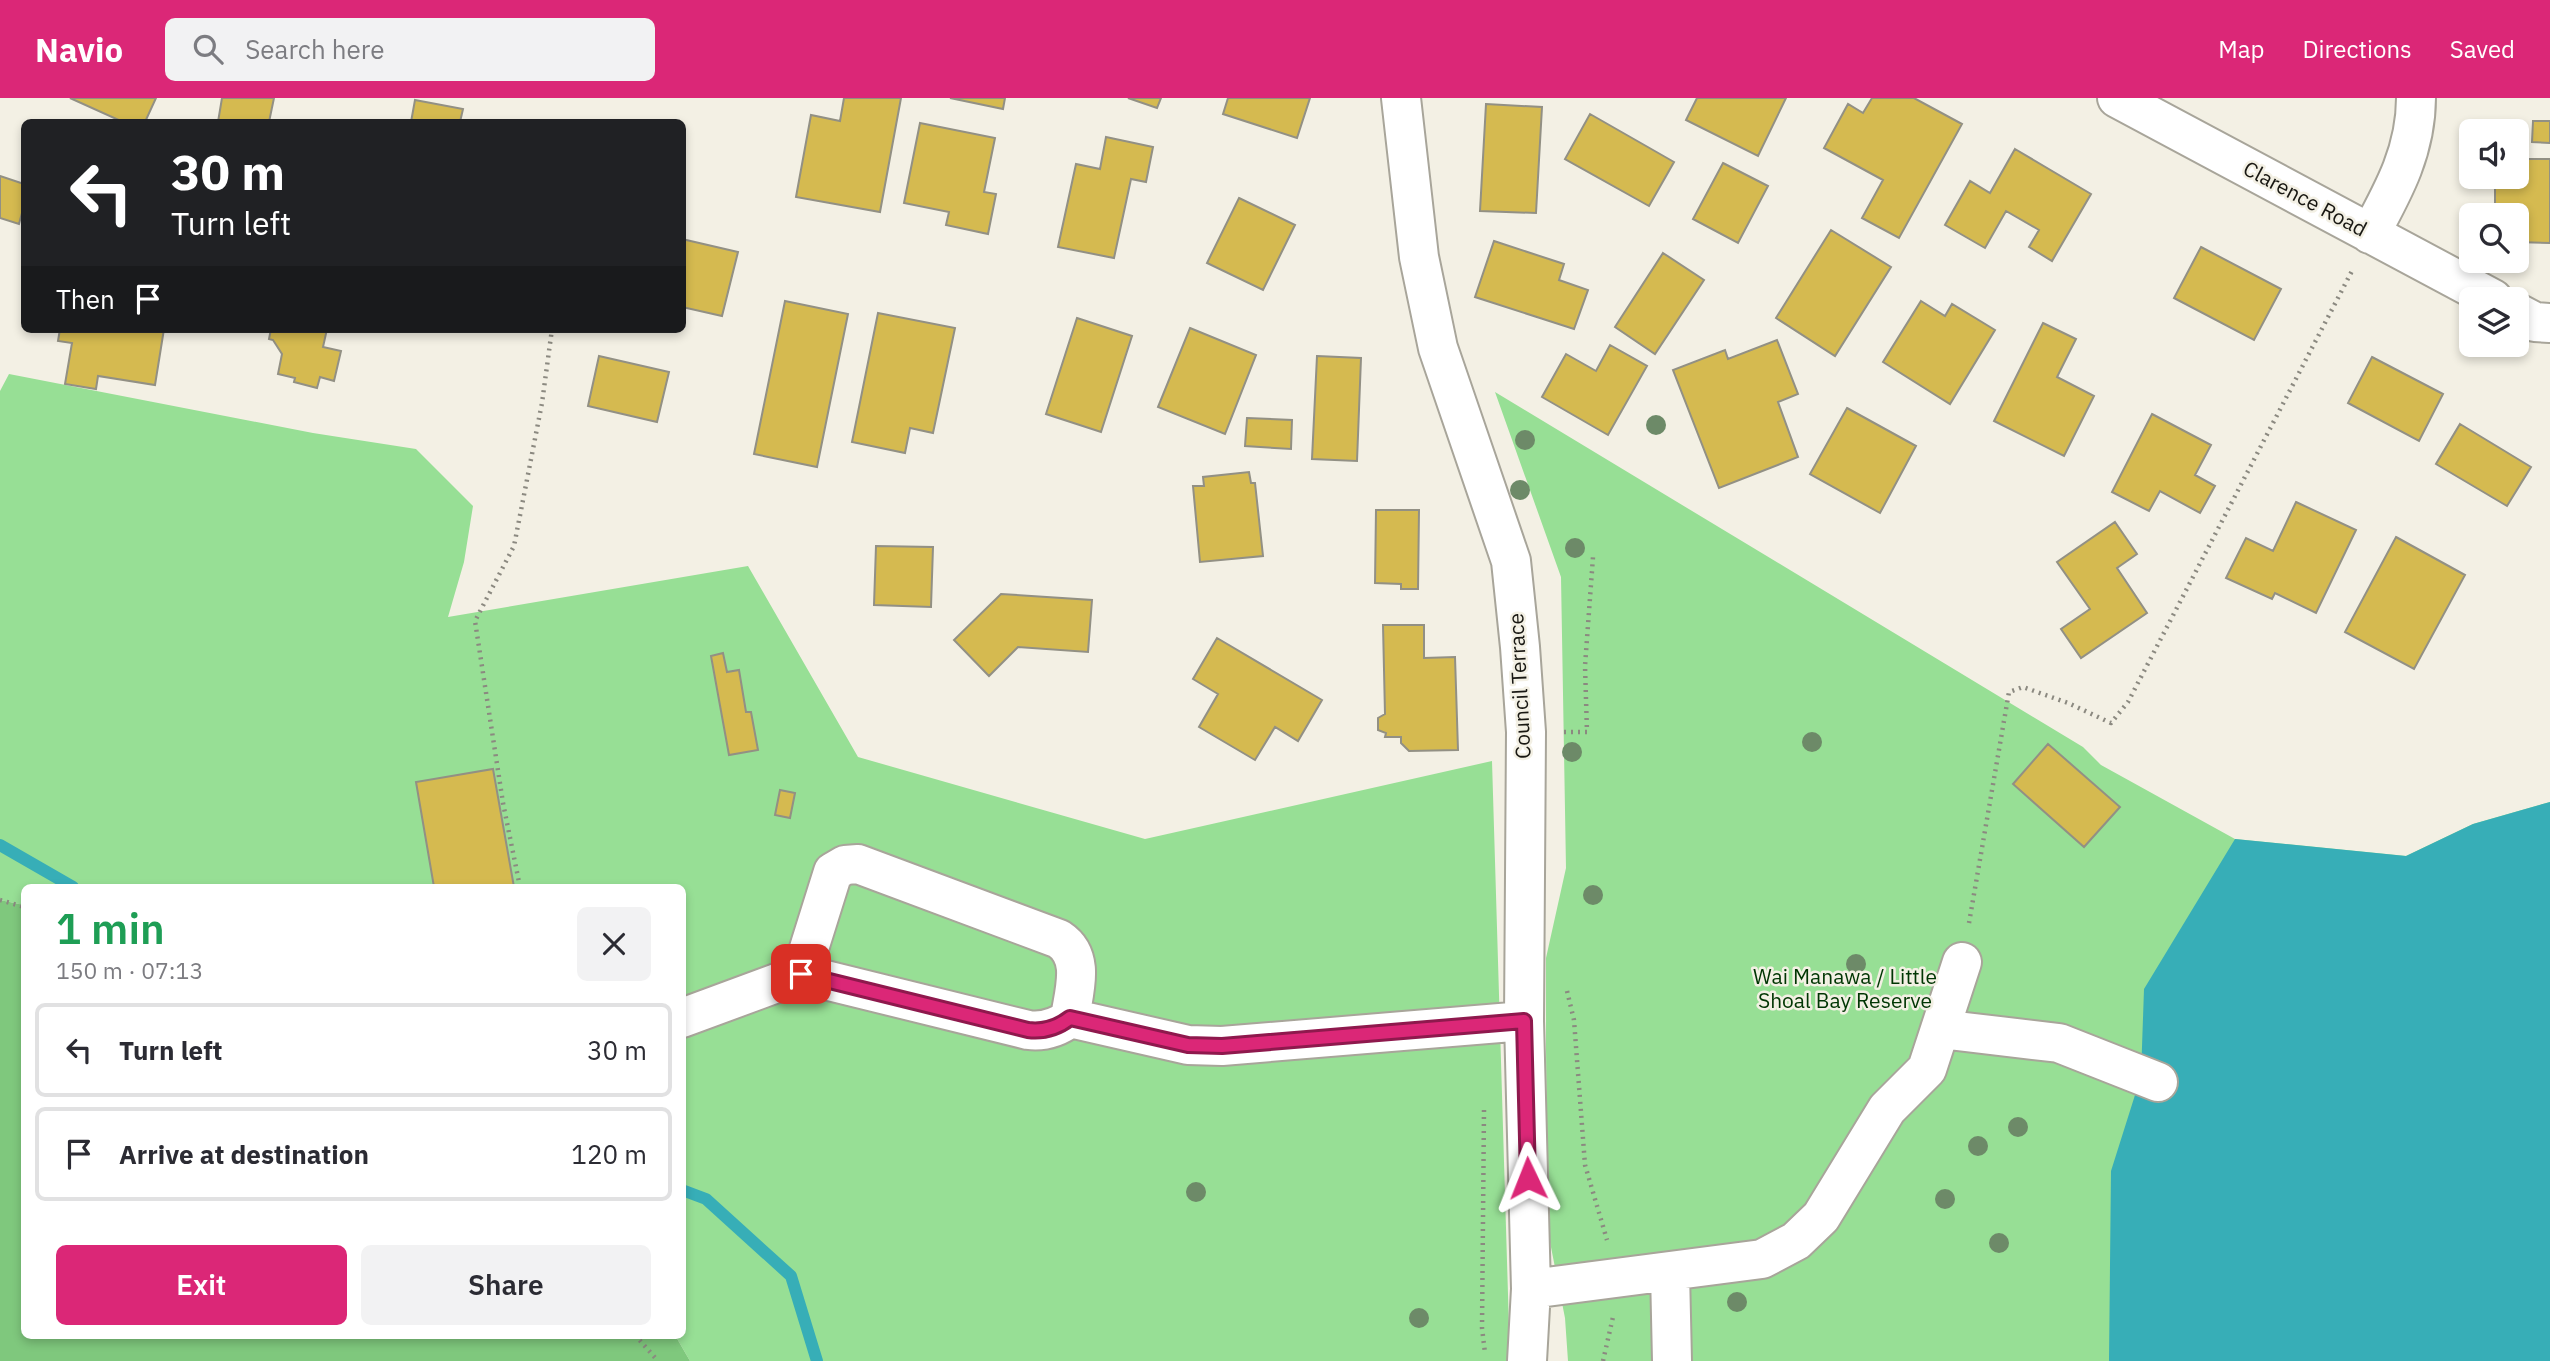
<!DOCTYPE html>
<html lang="en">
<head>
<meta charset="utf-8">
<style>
	body { margin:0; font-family:"IBM Plex Sans",sans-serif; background:#f2f2f3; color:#2b2b33; height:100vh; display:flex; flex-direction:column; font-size:26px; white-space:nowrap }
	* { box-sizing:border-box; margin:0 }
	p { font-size:23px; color:#7c7c81 }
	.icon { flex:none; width:38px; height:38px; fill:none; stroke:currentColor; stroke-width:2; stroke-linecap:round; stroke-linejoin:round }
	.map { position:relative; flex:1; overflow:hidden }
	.drawer { position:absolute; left:21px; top:786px; width:665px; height:455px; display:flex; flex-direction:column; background:#fff; border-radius:10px; box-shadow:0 4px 10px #0003 }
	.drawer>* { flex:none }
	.banner { position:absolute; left:21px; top:21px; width:665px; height:214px; border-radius:10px; box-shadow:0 4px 10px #0003; background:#202124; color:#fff; overflow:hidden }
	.controls { position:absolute; left:2459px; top:21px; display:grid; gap:14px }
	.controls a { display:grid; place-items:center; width:70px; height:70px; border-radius:10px; background:#fff; box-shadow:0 4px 10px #0003; font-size:35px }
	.pin { position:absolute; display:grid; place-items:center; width:60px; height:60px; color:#fff; margin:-30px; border-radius:14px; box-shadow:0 4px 10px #0006 }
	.me { position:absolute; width:77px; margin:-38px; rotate:358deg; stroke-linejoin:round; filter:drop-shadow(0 0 5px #0008) }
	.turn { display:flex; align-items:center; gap:24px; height:147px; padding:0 35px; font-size:32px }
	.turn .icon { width:91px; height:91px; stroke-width:2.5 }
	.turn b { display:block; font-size:49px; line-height:60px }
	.then { display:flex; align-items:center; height:66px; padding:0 35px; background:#0003; gap:14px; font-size:26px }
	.round { display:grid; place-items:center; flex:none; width:74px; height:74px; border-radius:10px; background:#f2f2f3 }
	.overview { display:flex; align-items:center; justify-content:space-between; height:119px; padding:0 35px }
	h1 { font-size:42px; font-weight:600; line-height:52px; color:#1e9e55 }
	.cta { display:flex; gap:14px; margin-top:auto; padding:14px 35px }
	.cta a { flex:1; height:80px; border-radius:10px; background:#db2777; color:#fff; font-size:28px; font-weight:600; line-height:80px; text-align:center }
	.cta a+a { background:#f2f2f3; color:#2b2b33 }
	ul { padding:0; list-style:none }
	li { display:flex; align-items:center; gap:21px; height:94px; margin:0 14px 10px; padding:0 21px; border:4px solid #e1e1e2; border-radius:10px }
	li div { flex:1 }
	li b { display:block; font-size:26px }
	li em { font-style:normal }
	header { display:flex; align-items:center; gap:42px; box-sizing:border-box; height:98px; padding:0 35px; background:#db2777; color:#fff }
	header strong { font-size:33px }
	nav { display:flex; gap:38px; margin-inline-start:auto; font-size:24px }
	.search { width:490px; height:63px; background:#f2f2f3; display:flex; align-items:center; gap:18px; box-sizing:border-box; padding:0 24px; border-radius:10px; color:#7c7c81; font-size:26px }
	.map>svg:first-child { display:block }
</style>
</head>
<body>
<header>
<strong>Navio</strong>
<div class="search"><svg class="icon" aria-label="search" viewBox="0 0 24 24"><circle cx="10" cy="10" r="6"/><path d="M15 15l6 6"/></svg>Search here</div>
<nav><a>Map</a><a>Directions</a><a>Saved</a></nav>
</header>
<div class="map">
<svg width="2550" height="1263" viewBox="0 0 2550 1263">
	<rect width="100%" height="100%" fill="#f3f0e4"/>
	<path fill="#97df95" d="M9,276L313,335L416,351L473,408L464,464L448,519L748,468L858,659L1145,741L1492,663L1510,1263H690L675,1237H682V789H24V807L0,802V293Z
		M1495,294L2083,649L2101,667L2235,741L2406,758L2473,726L2550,704V1263H1568L1565,1220L1548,1134L1546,951V860L1566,770L1561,479Z"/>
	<path fill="#7fc87d" d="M0,802L24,807V1237H675L690,1263H0Z"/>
	<path fill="#37aeb7" d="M2550,704V1263H2109L2111,1073L2141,978L2144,891L2235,741L2406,758L2473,726Z"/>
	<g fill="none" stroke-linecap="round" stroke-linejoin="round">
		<path stroke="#37aeb7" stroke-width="12" d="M0,747L73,789
			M682,1092L706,1101L791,1178L817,1263"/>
	</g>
	<path fill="#d5ba50" stroke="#929084" stroke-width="2" d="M70,0H156L145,24H123Z
		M222,0H274L269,24H218Z
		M844,0H901L880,114L796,99L811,17L840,23Z
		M950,0H1005L1003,11Z
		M1128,0H1161L1157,10Z
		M1228,0H1310L1297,40L1223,16Z
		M1697,0H1786L1758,58L1686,22Z
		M1872,0H1914L1962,26L1899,140L1862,120L1883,82L1824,50L1848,6L1863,15Z
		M415,2L463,11L460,24H411Z
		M1486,6L1542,9L1536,115L1480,113Z
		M1590,16L1674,64L1649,108L1565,61Z
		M2533,23H2550V45L2532,44Z
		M920,25L995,40L984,94L996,96L988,136L946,127L949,114L904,105Z
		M1106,39L1153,49L1146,84L1131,81L1114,160L1058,149L1076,66L1100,71Z
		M2015,51L2091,96L2052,163L2029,149L2039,132L2006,113L1985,150L1945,127L1970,83L1990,95Z
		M2516,61H2550V145L2516,144V117H2495V79H2516Z
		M1723,65L1768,88L1738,145L1693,121Z
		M0,78L24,86V116L22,115L19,126L0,120Z
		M1239,100L1295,127L1263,192L1207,165Z
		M1831,132L1891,169L1835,258L1776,220Z
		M682,141L738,154L722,218L682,209Z
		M1494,143L1564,166L1559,182L1588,192L1574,231L1475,199Z
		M2201,149L2281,191L2254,242L2174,200Z
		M1663,155L1704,182L1655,256L1615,229Z
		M785,203L848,216L817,369L754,356Z
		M1921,203L1945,218L1952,206L1995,232L1950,306L1883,264Z
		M878,215L955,230L933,335L910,330L905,355L852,344Z
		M1077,220L1132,238L1101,334L1046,316Z
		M2043,225L2076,241L2057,279L2094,298L2064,358L1994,323Z
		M1190,230L1256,257L1225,336L1158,309Z
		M60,231H164L155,287L98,278L96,291L65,286L72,245L58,243Z
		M271,231H327L323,249L341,253L334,283L320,279L317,290L294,284L295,280L278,276L282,256L273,242L269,241Z
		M1777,242L1798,296L1778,304L1798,359L1719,390L1673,272L1725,252L1728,261Z
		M1610,247L1647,268L1608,337L1542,299L1566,256L1596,273Z
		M599,258L669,274L657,324L588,308Z
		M1317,258L1361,260L1357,363L1312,361Z
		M2372,259L2443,296L2419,343L2348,305Z
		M1847,310L1916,348L1880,415L1810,376Z
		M2152,316L2211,347L2195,377L2215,388L2200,415L2160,393L2149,413L2112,394Z
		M1247,320L1292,322L1291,351L1245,348Z
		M2460,326L2531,369L2507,408L2436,366Z
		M1249,374L1251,385H1255L1263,458L1200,464L1193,388H1204L1203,379Z
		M2296,404L2356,432L2316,515L2275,495L2272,501L2226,480L2246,440L2273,453Z
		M1376,412H1419L1418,491H1401V486L1375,485Z
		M2115,424L2137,456L2117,470L2147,515L2081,560L2061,531L2090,511L2057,464Z
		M2396,439L2465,477L2414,571L2345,534Z
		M876,448L933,449L931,509L874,507Z
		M1001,496L1092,502L1088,554L1018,549L989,578L954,542Z
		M1383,527H1424V560L1455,559L1458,652L1409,653L1401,645V639H1385L1386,635L1378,632V620L1385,616Z
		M1217,540L1322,602L1298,643L1275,629L1255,662L1199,629L1218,596L1193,581Z
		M723,555L727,574L739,572L746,614H751L758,652L729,657L711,558Z
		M2048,646L2120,709L2084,749L2013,686Z
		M493,671L514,789H434L416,684Z
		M780,692L795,695L790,720L775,717Z"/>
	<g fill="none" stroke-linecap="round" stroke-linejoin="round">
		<g stroke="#a8a59a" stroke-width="42">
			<path id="minor" d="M1401,0L1419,159L1438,250L1511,463L1520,549L1526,634L1524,923L1531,1191L1527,1263
				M2117,0L2493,201
				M2370,136C2394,92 2416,52 2416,0
				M2516,214L2535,224L2550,225
				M801,876L833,774L845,767L858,766L1059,841C1086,859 1074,892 1070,920
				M682,920L801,876L1028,932C1044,934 1057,930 1070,920L1188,947L1222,948L1524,923
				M1940,931L2059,945L2158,984
				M1670,1174L1672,1263
				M1531,1191L1762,1161L1796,1143L1821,1119L1887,1011L1927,971L1962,864"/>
		</g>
		<path stroke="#8b8980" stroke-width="4.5" stroke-dasharray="2 5" stroke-linecap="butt" d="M1564,634H1587L1585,568L1593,459
			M520,789L503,705L475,523L514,448L542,305L552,231
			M0,802L24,809
			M1969,825L2009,594L2023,589L2068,605L2111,625L2128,604L2353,171
			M1567,893L1574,922L1585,1067L1607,1142
			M1484,1012L1482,1230L1485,1255
			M635,1237L658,1263
			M1603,1263L1613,1219"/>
		<use href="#minor" stroke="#fff" stroke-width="38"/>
	</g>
	<g fill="#6d8a68">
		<circle cx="1656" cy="327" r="10"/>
		<circle cx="1525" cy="342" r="10"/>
		<circle cx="1520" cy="392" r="10"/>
		<circle cx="1575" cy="450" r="10"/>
		<circle cx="1812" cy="644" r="10"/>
		<circle cx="1572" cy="654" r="10"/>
		<circle cx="1593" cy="797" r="10"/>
		<circle cx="1856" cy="866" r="10"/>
		<circle cx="2018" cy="1029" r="10"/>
		<circle cx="1978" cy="1048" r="10"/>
		<circle cx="1196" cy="1094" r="10"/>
		<circle cx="1945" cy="1101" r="10"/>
		<circle cx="1999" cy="1145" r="10"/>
		<circle cx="1737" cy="1204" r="10"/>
		<circle cx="1419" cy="1220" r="10"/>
	</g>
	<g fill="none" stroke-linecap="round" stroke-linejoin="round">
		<g stroke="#8e194d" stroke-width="18">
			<path id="route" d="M801,876L1028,932C1044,934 1057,930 1070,920L1188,947L1222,948L1524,923L1528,1080"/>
		</g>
		<use href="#route" stroke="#db2777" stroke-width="12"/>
	</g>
	<g text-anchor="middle" stroke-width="5" stroke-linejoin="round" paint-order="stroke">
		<g font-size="21" fill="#181712" stroke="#f3f0e4">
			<text transform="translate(2305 101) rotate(28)" y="7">Clarence Road</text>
			<text transform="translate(1520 588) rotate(-93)" y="7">Council Terrace</text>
		</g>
		<g font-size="21" fill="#003603" stroke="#f3f0e4">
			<text x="1845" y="886">Wai Manawa / Little<tspan x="1845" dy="24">Shoal Bay Reserve</tspan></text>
		</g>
	</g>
</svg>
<div class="controls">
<a><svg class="icon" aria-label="sound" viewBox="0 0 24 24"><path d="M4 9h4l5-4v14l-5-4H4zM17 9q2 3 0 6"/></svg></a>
<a><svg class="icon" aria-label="search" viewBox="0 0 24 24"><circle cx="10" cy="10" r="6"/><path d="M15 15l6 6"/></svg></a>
<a><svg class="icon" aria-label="layers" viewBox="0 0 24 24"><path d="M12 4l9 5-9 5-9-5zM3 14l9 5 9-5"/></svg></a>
</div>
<div class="pin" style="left:801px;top:876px;background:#d93025"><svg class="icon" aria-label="arrive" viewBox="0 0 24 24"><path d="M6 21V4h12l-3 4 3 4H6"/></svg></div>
<svg class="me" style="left:1528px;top:1080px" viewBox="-20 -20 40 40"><path d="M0-17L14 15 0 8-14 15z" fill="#db2777" stroke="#fff" stroke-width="4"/></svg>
<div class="banner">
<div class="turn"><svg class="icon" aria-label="left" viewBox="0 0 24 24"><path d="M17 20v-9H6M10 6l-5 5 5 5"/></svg><div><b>30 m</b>Turn left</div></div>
<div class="then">Then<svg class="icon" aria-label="arrive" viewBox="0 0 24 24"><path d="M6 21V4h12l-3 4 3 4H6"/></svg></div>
</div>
<section class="drawer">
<div class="overview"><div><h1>1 min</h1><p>150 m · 07:13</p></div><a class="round"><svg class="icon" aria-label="close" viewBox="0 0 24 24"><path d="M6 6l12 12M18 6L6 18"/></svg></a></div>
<ul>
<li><svg class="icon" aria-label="left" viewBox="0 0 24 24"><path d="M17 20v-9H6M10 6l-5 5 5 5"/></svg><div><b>Turn left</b></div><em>30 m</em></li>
<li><svg class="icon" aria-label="arrive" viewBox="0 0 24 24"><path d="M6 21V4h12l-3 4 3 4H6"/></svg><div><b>Arrive at destination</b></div><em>120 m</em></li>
</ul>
<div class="cta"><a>Exit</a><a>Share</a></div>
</section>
</div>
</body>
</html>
